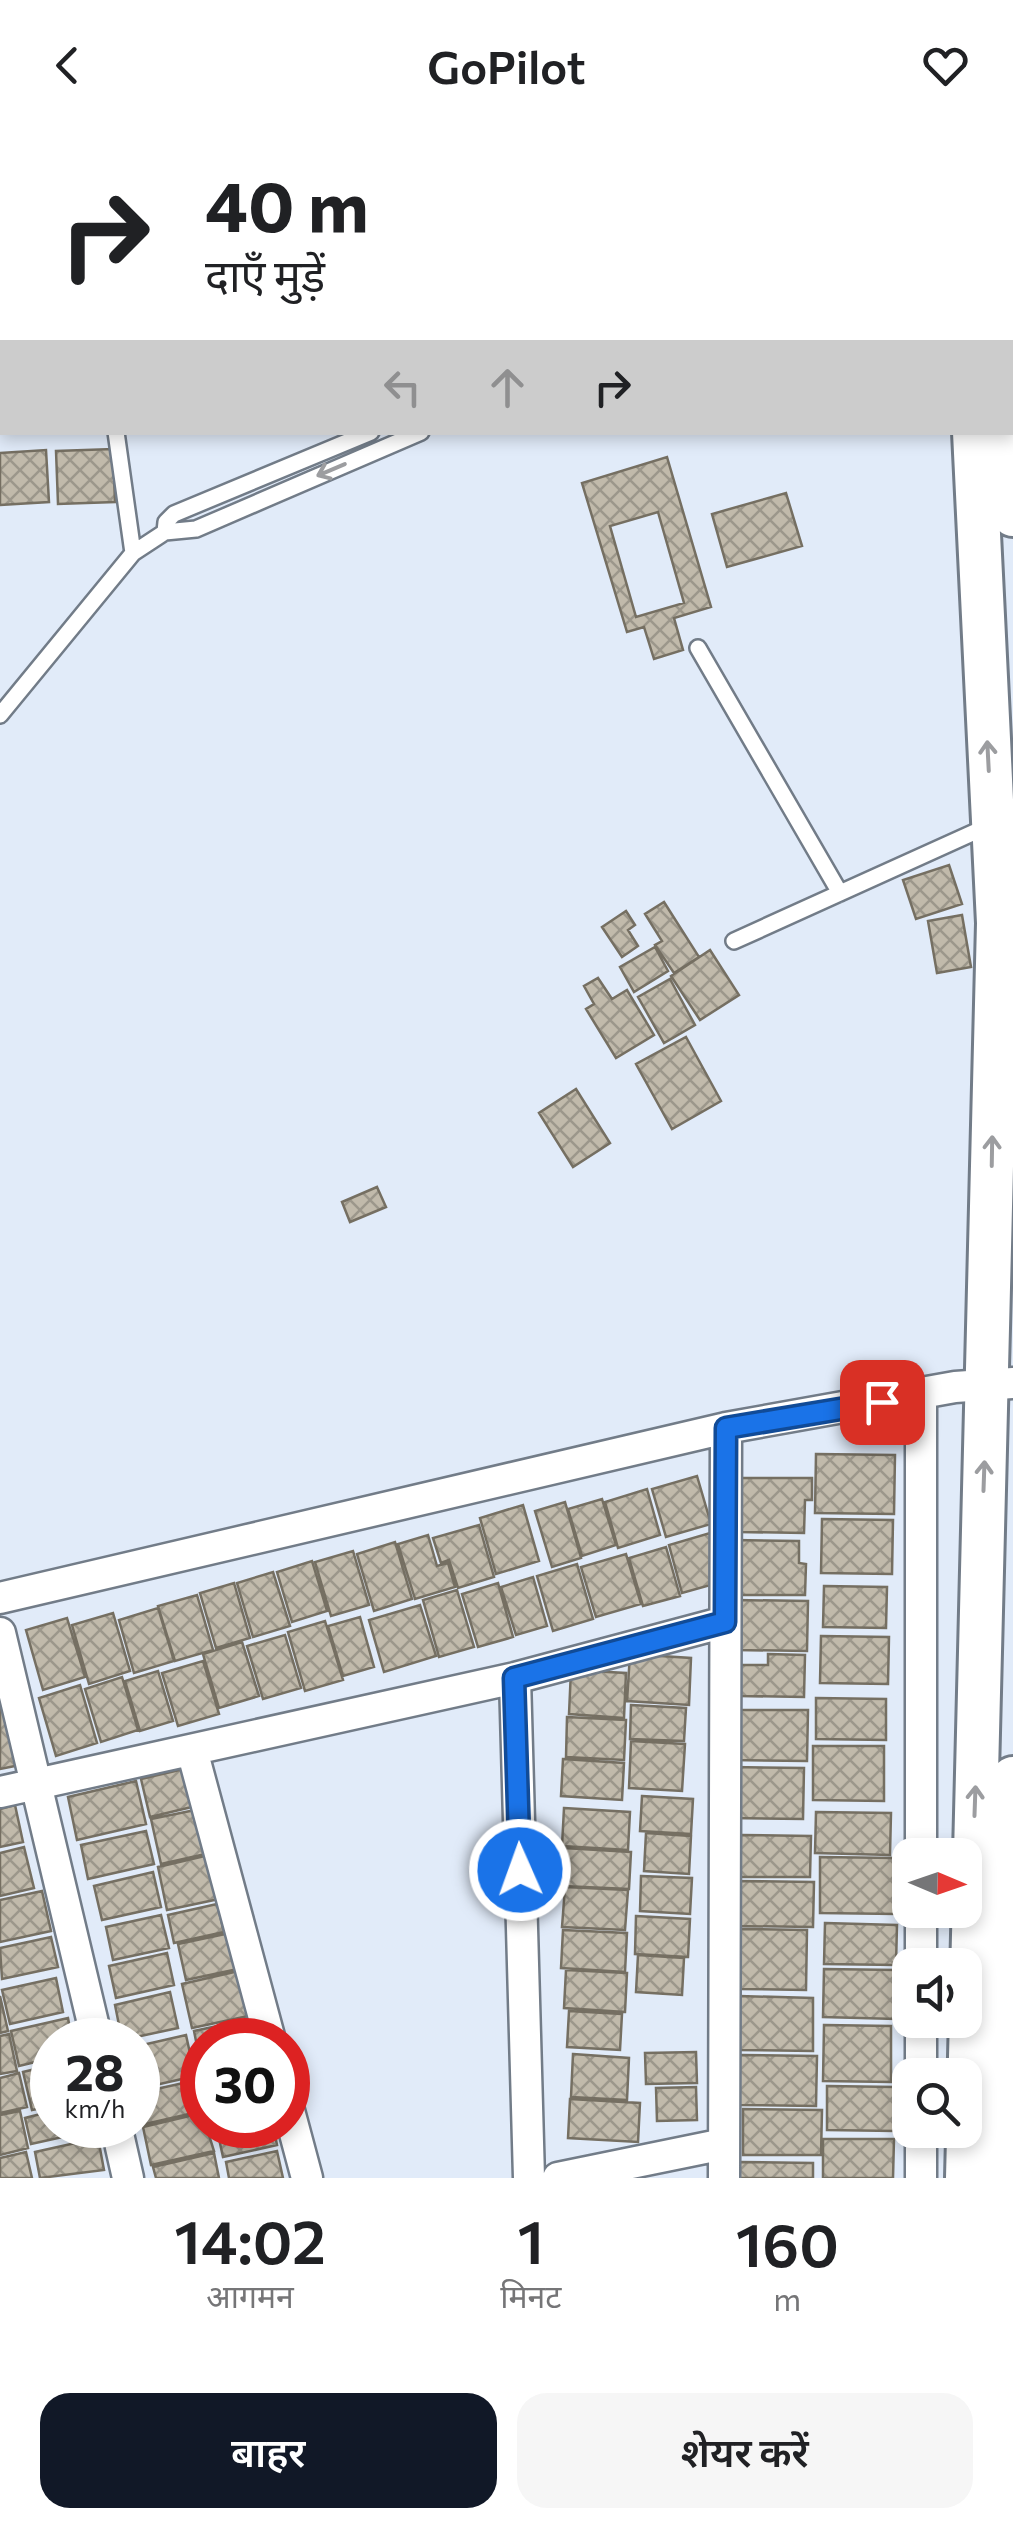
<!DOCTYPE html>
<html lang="hi">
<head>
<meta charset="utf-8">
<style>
	body { margin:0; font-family:Commissioner,"Noto Sans Devanagari",sans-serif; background:#f6f6f6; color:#202124; height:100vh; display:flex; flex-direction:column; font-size:38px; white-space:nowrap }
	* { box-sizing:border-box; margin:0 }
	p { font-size:32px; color:#757577 }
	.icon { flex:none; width:55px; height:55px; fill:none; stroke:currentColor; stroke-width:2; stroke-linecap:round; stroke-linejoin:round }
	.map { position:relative; height:2048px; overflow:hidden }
	.side { display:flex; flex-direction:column; background:#fff; flex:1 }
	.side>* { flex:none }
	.guide { position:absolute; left:0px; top:0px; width:1015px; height:305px; box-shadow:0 5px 15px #0003; background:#fff; color:#202124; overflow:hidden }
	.needle { width:65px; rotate:92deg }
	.buttons { position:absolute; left:892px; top:1708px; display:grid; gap:20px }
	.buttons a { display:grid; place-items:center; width:90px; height:90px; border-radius:20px; background:#fff; box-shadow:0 5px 15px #0003; font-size:50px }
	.speed { position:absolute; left:30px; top:1888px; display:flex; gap:20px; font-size:50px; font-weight:700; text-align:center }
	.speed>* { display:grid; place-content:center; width:130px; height:130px; border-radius:50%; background:#fff; box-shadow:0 5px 15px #0003; line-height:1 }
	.speed small { font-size:25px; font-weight:400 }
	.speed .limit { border:15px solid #d22; background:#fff; color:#111 }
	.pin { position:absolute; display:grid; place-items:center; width:85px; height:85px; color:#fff; margin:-42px; border-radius:20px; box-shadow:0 5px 15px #0006 }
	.me { position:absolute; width:110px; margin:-55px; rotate:358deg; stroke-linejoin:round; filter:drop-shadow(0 0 8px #0008) }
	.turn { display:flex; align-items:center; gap:35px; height:210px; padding:0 40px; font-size:45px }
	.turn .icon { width:130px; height:130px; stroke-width:2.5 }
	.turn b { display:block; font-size:70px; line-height:85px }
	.lanes { display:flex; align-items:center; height:95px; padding:0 40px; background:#0003; justify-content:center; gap:50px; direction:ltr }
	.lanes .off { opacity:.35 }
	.eta { display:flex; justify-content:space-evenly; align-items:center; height:170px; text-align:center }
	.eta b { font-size:60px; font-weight:600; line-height:70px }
	.button { display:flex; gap:20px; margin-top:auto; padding:20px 40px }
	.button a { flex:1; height:115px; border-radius:30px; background:#111827; color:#fff; font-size:40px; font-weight:600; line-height:115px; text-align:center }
	.button a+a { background:#f6f6f6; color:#202124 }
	header { display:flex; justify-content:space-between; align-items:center; height:130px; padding:0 40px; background:#fff; font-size:45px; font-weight:600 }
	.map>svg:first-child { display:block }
</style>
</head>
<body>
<header><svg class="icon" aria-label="back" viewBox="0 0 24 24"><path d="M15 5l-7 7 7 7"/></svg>GoPilot<svg class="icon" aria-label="heart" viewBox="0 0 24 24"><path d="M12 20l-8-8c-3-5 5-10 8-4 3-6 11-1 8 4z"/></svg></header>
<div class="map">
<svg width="1013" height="2048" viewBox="0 0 1013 2048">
	<defs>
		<pattern id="building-cross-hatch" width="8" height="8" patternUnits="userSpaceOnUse" patternTransform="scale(2.5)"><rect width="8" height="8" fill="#c1baab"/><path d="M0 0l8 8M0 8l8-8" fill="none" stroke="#9c978b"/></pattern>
	</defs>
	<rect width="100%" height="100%" fill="#e1ebf9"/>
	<path fill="url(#building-cross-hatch)" stroke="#756f62" stroke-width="2.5" fill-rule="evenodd" d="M409,0H554V2H409Z
		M113,319L115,372L58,374L56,321Z
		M46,320L49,372L0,375V323Z
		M667,327L711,477L674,488L683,520L654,529L644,497L627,502L582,353ZM658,382L684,473L636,487L610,396Z
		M786,363L802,416L727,437L712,384Z
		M949,735L962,774L916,789L903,750Z
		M664,772L699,827L674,843L655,815L662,811L645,784Z
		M626,781L635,795L628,800L638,816L622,827L602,797Z
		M962,785L971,837L937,843L928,791Z
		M655,817L668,841L634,862L620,837Z
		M710,820L739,865L700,890L671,846Z
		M598,848L612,869L627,860L654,905L616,928L586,879L594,874L584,856Z
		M670,849L695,895L664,913L638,867Z
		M686,907L721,971L672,999L636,934Z
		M576,959L610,1013L573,1037L539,983Z
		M377,1057L386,1077L350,1092L342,1072Z
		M816,1324L895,1325L894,1384L815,1383Z
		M697,1346L711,1394L666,1407L652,1359Z
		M740,1348H812V1370H805L804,1403L740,1402Z
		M647,1359L660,1405L618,1418L605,1372Z
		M602,1369L616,1415L582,1426L568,1379Z
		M565,1372L581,1428L552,1437L535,1381Z
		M523,1375L539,1431L496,1444L480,1388Z
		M822,1389L893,1390L892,1444L821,1443Z
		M479,1395L494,1447L458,1458L449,1430L441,1433L433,1408Z
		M710,1403L725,1451L682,1463L669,1415Z
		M428,1405L437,1436L448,1433L455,1457L415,1469L398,1414Z
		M734,1410L799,1411V1433L806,1434L805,1465H733Z
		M395,1412L412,1469L374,1481L357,1424Z
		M666,1417L680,1466L643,1476L629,1428Z
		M353,1421L369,1475L331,1486L315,1432Z
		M626,1424L641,1474L596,1487L581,1437Z
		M312,1431L327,1481L292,1492L277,1442Z
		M577,1434L593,1489L553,1501L537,1446Z
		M273,1442L290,1496L253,1507L237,1453Z
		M533,1447L547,1496L516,1505L501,1457Z
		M234,1453L250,1508L216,1518L200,1463Z
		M498,1453L513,1507L478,1517L462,1464Z
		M824,1456L887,1457L886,1498L823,1497Z
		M457,1460L474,1517L439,1527L423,1470Z
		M197,1465L213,1520L175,1531L158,1476Z
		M736,1470L808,1471L807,1521L736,1520Z
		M420,1475L436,1526L384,1542L369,1490Z
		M158,1478L174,1531L134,1543L119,1490Z
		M113,1483L130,1541L89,1554L72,1495Z
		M360,1487L374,1537L343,1546L328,1496Z
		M67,1488L85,1547L43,1560L26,1500Z
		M325,1491L343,1550L305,1561L288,1502Z
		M285,1505L301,1558L263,1569L247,1516Z
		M821,1506L889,1507L888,1554L820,1553Z
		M242,1512L259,1566L219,1578L203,1524Z
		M630,1524L691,1528L689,1575L627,1571Z
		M768,1524L805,1525L804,1567L740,1566V1535H768Z
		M203,1531L219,1584L178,1596L162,1543Z
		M571,1540L626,1543L624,1588L569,1584Z
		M158,1541L173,1591L140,1601L125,1551Z
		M122,1547L138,1600L101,1612L85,1559Z
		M80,1555L97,1613L56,1626L39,1568Z
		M816,1568L886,1569V1610L816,1609Z
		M631,1575L686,1578L684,1611L630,1609Z
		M8,1576L20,1635L0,1639V1577Z
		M733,1580H808L807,1631L732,1630Z
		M567,1587L626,1590L624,1630L566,1627Z
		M631,1611L685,1614L682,1661L629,1658Z
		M813,1616H884V1671L813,1670Z
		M563,1629L624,1633L622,1670L561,1666Z
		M730,1637L804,1638L803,1689L729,1688Z
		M188,1638L196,1676L150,1687L141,1649Z
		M136,1651L146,1694L77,1710L68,1667Z
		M642,1666L693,1669L691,1704L640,1701Z
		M15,1675L23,1712L0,1717V1679Z
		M564,1678L630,1682L628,1720L562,1716Z
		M200,1679L210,1723L161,1734L151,1689Z
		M816,1682L891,1683L890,1725L815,1723Z
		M146,1701L154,1734L88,1749L81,1715Z
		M646,1703L691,1706L689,1744L644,1741Z
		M741,1705L811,1706L810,1747H740Z
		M24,1717L34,1758L0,1766V1723Z
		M564,1718L631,1722L629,1759L562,1756Z
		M209,1725L219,1769L167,1780L158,1737Z
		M820,1727L896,1728V1784L820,1783Z
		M153,1742L161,1777L102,1790L94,1756Z
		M641,1746L692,1748L690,1784L640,1781Z
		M734,1751L814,1752L813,1797L734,1796Z
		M565,1757L628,1760L625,1800L562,1797Z
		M42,1761L51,1801L0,1812V1770Z
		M217,1774L224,1802L174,1813L168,1785Z
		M161,1785L169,1818L113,1830L106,1797Z
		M636,1786L690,1789L688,1827L635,1824Z
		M825,1793L897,1795L896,1835L824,1834Z
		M740,1799L807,1800L806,1860L739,1859Z
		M563,1800L627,1803L625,1842L561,1838Z
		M230,1803L238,1839L186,1850L178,1814Z
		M51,1807L58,1837L2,1849L0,1818Z
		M167,1823L174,1855L116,1868L109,1836Z
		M638,1825L684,1828L682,1865L636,1862Z
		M824,1839L897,1840L896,1889L823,1887Z
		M243,1840L253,1885L192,1898L182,1854Z
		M566,1840L627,1843L625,1882L564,1878Z
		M56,1848L63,1882L10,1894L2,1860Z
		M170,1862L178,1898L122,1910L115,1875Z
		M0,1866L8,1901L0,1903Z
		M739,1866L813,1868V1921L738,1920Z
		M569,1881L622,1884L620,1920L567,1917Z
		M68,1888L72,1910H52V1928L19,1936L11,1901Z
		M250,1889L255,1910H202V1941L194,1901Z
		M824,1895L891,1896V1952L823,1951Z
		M9,1904L17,1941L0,1944V1906Z
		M186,1905L195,1946L138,1959V1916Z
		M696,1922L697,1953L646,1954L645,1923Z
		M573,1924L629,1928L627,1970L571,1967Z
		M740,1925L817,1926L816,1976L739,1975Z
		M52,1935V1976L32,1980L23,1942Z
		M19,1943L27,1977L0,1983V1948Z
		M197,1950L202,1981L141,1995L138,1963Z
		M827,1956L895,1957L894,2001L827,2000Z
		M696,1957L697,1990L657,1991L656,1958Z
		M570,1969L640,1973L638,2012L568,2008Z
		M743,1979L822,1980L821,2025H743Z
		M20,1981L28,2018L0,2025V1985Z
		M52,1981V1995H93L94,2000L31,2014L25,1988Z
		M202,1983L214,2021L151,2035L143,1997Z
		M216,1995H273L277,2015L223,2027Z
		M98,2008L104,2040L40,2048L35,2022Z
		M823,2009H894L893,2048H823Z
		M277,2021L283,2048H229L226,2032Z
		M26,2022L32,2048H0V2028Z
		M214,2023L219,2048H156L153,2037Z
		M739,2032L813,2033V2048H739Z"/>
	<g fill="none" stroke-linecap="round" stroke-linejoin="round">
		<g stroke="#727c88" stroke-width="20">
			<path id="service" d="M72,0L73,2
				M116,302L133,423
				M165,402L166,392L174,384L371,302
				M698,518L840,763
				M0,585L133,423L165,402L196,399L421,302
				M734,811L988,696"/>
		</g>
		<g stroke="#727c88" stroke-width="35">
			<path id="minor" d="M0,1468L726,1298L955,1257L1013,1253
				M0,1503L97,1910
				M515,1548L529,2048
				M192,1620L270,1910
				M0,1662L515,1548L725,1492
				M921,1725V1265
				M921,1835V1780
				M921,1945V1890
				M288,1977L307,2048
				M116,1995L128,2048
				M558,2048L724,2014
				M724,2048L726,1298
				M921,2048V2000"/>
		</g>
		<g stroke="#727c88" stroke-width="48">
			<path id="secondary" d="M989,2V0
				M1012,72L1013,73
				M1012,193L1013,189
				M1012,302L1013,385
				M967,2048L998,793L974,302
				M1004,2048L1013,1648"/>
		</g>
		<path stroke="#838a93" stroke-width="5" stroke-dasharray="10 5" stroke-linecap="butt" d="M665,0V2"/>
		<use href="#service" stroke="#fff" stroke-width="15"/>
		<use href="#minor" stroke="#fff" stroke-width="30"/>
		<use href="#secondary" stroke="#fff" stroke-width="42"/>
	</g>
	<defs><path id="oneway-shaft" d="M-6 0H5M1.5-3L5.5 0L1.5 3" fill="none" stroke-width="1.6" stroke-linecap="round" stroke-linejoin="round" transform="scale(2.5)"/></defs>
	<g stroke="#9c9da0">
		<use href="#oneway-shaft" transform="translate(331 340) rotate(157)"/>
		<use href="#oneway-shaft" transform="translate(988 626) rotate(-93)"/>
		<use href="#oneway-shaft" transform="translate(992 1021) rotate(-89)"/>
		<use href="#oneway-shaft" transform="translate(984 1346) rotate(-88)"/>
		<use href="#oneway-shaft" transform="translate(975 1671) rotate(-88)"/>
	</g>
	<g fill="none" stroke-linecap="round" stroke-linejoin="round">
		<g stroke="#114b97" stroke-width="25">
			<path id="route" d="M520,1740L514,1548L725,1492L726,1298L882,1272"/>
		</g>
		<use href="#route" stroke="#1a73e8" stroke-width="18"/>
	</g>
</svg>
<div class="buttons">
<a><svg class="needle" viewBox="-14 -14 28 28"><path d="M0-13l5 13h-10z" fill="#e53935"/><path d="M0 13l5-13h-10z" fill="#757577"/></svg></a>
<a><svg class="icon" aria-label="sound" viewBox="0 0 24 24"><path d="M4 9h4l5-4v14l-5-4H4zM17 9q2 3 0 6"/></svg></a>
<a><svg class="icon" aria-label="search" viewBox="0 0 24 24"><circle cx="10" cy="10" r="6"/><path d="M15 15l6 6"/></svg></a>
</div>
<div class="speed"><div>28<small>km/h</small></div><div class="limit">30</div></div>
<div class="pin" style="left:882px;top:1272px;background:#d93025"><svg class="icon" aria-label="arrive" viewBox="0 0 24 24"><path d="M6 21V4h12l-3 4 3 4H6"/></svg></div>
<svg class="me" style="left:520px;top:1740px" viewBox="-20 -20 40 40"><circle r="17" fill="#1a73e8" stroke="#fff" stroke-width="3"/><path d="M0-11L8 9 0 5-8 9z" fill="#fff"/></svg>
<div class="guide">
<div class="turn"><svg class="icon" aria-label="right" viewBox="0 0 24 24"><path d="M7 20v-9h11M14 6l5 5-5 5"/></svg><div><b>40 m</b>दाएँ मुड़ें</div></div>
<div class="lanes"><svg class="icon off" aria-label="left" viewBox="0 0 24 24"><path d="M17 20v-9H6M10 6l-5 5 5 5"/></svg><svg class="icon off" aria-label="ahead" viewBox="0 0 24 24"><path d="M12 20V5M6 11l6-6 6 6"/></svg><svg class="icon" aria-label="right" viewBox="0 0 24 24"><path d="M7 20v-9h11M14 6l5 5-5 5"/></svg></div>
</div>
</div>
<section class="side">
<div class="eta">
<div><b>14:02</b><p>आगमन</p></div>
<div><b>1</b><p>मिनट</p></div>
<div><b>160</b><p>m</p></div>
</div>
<div class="button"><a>बाहर</a><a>शेयर करें</a></div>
</section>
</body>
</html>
